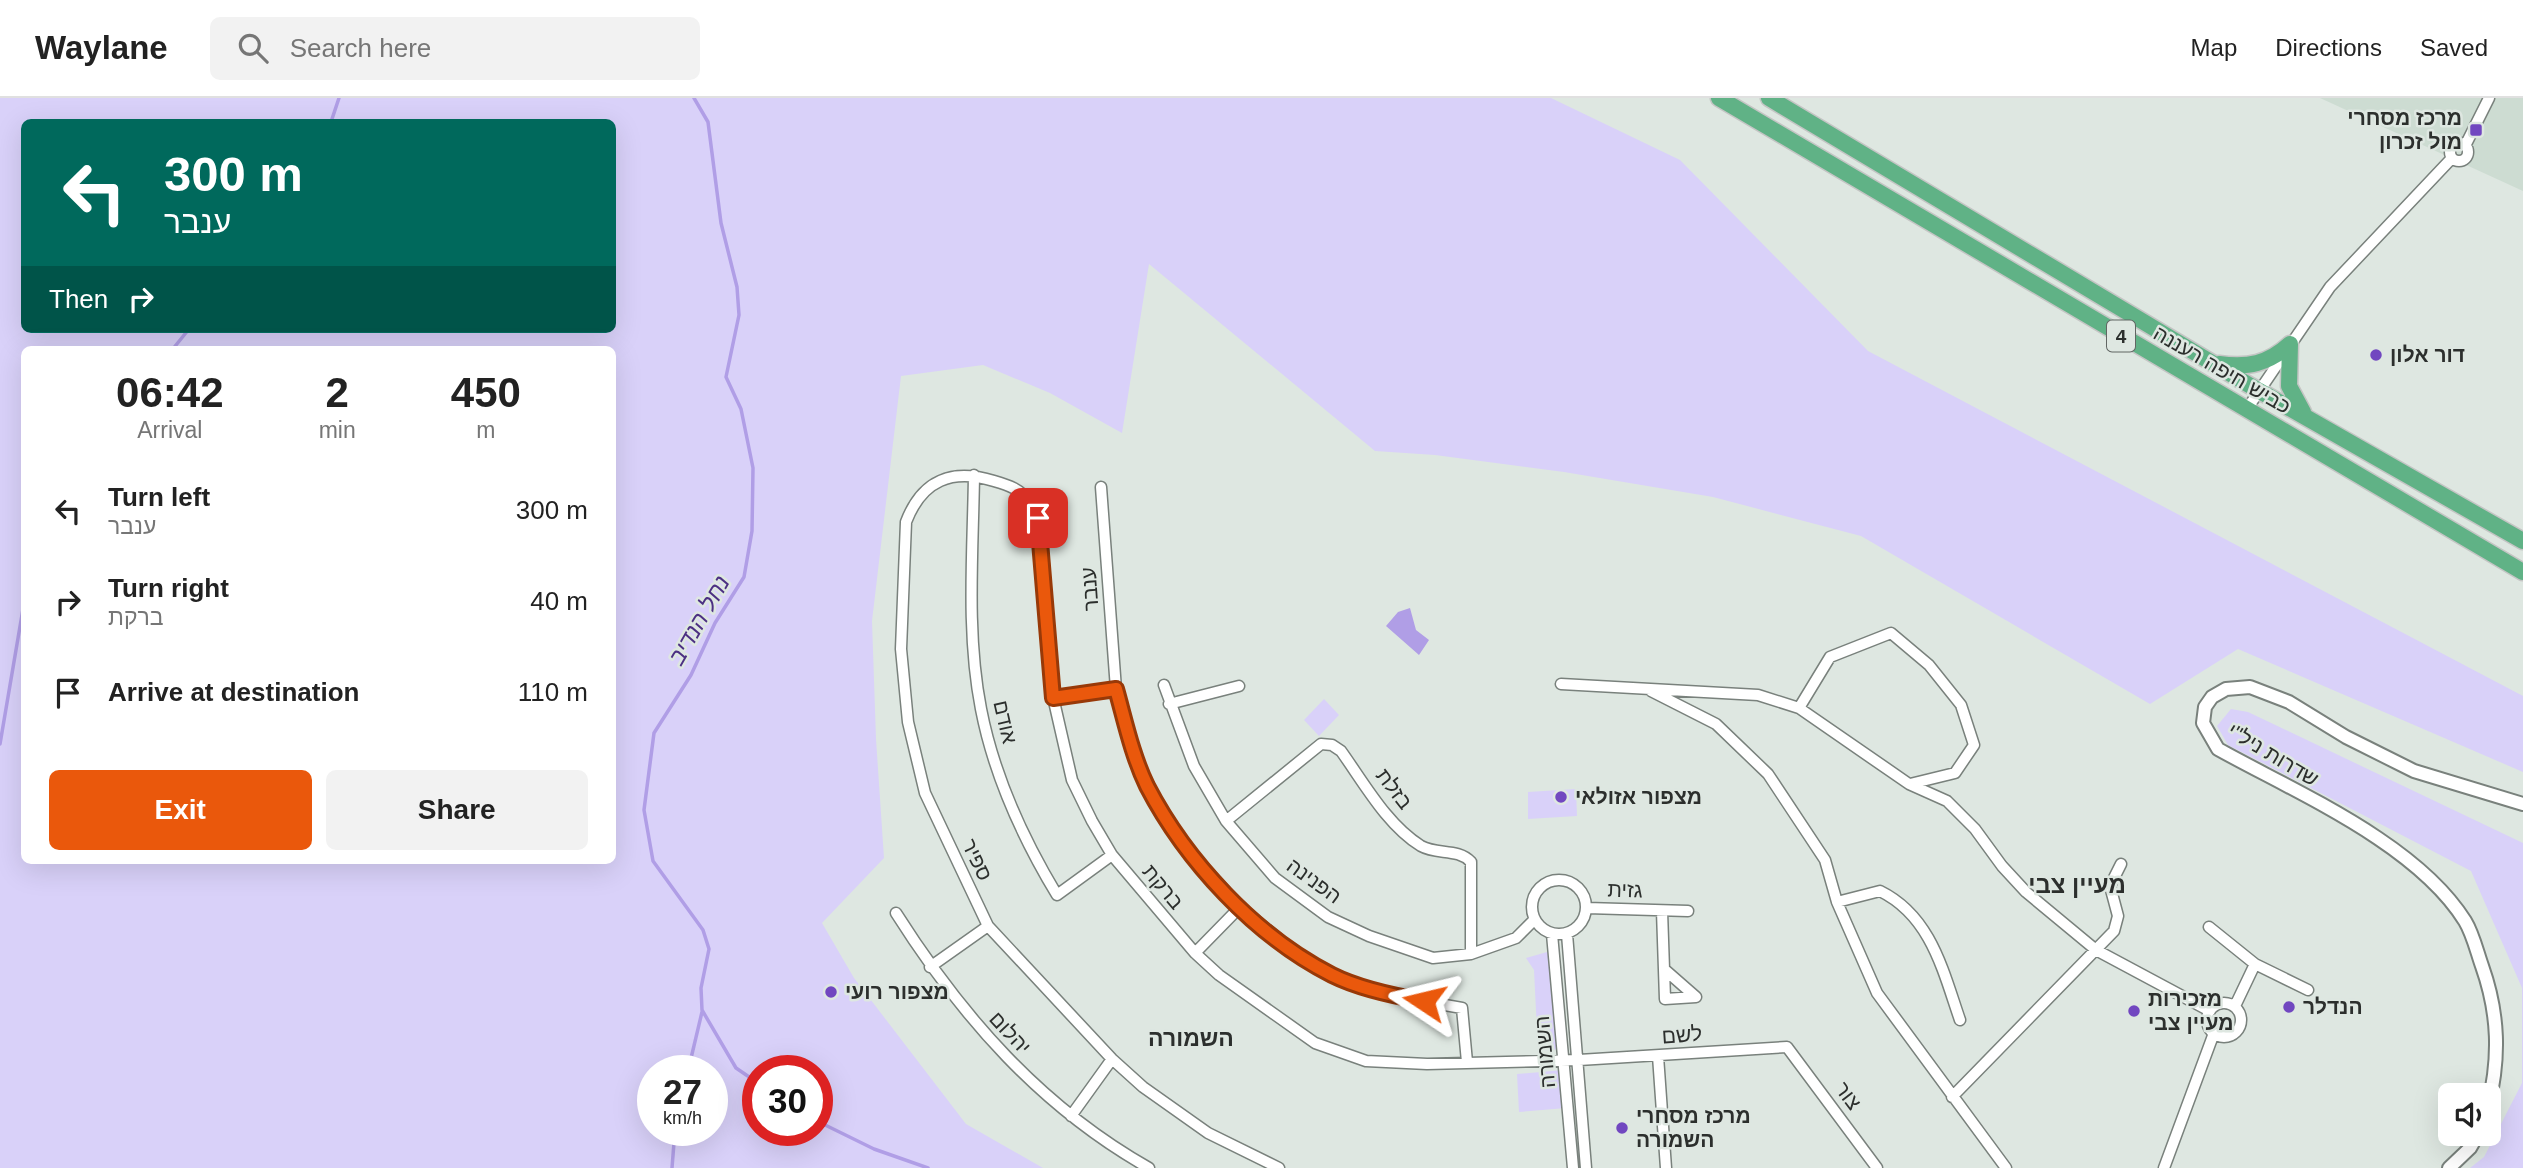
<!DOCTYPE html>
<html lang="en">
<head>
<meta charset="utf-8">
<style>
	body { margin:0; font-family:Arial,"Noto Sans Hebrew",sans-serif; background:#f2f2f2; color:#222; height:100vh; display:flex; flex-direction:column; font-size:26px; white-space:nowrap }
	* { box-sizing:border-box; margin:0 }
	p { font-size:23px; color:#767676 }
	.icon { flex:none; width:38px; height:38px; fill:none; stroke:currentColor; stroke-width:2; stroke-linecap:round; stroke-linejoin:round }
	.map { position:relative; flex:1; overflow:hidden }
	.panel { position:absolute; left:21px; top:248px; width:595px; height:518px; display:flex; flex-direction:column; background:#fff; border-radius:10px; box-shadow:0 7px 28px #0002 }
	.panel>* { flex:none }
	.hud { position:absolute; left:21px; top:21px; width:595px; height:214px; border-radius:10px; box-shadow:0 7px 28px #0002; background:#00695c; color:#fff; overflow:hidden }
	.tools { position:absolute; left:2438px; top:985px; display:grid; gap:14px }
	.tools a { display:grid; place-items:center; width:63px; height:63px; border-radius:10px; background:#fff; box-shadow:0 7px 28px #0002; font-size:35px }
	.speed { position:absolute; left:637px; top:957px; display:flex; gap:14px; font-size:35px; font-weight:700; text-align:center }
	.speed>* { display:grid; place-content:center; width:91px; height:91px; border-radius:50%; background:#fff; box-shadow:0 7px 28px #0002; line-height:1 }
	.speed small { font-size:18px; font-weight:400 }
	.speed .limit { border:10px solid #d22; background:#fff; color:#111 }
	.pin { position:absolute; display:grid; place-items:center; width:60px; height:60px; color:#fff; margin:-30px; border-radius:14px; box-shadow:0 4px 10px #0006 }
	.me { position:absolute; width:77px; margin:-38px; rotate:280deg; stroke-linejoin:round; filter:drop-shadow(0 0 5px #0008) }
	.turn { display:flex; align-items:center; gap:24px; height:147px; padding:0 28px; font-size:32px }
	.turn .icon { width:91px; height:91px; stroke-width:2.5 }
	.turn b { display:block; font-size:49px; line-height:60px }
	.then { display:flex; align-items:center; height:66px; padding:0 28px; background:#0003; gap:14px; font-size:26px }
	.eta { display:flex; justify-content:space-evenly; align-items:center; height:119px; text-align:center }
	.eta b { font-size:42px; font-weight:800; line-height:49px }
	.cta { display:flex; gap:14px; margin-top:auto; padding:14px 28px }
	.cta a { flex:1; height:80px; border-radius:10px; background:#ea580c; color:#fff; font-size:28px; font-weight:800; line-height:80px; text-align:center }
	.cta a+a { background:#f2f2f2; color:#222 }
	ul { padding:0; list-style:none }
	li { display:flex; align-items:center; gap:21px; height:91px; padding:0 28px }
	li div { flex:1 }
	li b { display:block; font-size:26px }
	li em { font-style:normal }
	header { display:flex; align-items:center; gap:42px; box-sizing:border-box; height:98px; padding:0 35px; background:#fff; border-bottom:2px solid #e0e0e0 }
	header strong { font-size:33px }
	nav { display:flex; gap:38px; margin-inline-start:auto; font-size:24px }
	.search { width:490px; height:63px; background:#f2f2f2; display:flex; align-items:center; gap:18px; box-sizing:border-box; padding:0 24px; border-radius:10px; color:#767676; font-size:26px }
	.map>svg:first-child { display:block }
</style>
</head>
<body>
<header>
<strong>Waylane</strong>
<div class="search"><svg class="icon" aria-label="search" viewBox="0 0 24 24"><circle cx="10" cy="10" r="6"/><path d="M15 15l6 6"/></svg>Search here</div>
<nav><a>Map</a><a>Directions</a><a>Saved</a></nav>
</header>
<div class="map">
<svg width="2523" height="1070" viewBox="0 0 2523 1070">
	<rect width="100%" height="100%" fill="#dee7e1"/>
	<path fill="#cddcd2" d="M2320,0H2523V93Z"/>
	<path fill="#d9d1f9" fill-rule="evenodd" d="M0,0H1551L1680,62L1868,253L2523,598V674L2238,551L2150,606L1861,438L1713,399L1564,374L1435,357L1375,353L1149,166L1122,335L1050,295L983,267L901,278L872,523L876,641L884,760L822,825L854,880L966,1026L1043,1070H0ZM24,24H612V231H24ZM24,252H612V763H24ZM712,973V1032H653V973ZM758,973H817V1032H758Z
		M1324,601L1339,617L1319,638L1304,622Z
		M2231,611L2248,614L2523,745V1070H2470L2484,1059L2522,985V890L2471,773L2228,647L2217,628Z
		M1576,691L1577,718L1528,721V694Z
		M1554,852L1560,951L1538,953L1534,872L1526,860Z
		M1563,972L1566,1010L1519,1014L1517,976Z"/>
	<path fill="#b09ee6" d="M1410,510L1416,532L1429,542L1419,557L1386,528L1398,514Z"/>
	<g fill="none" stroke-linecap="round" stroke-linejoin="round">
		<path stroke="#b09ee6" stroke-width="3.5" d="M694,0L708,24L721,125L737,189L739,217L726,279L741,311L753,370L752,433L744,479L715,525L691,577L654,635L644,712L653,763L703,832L709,851L701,890L702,912L736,970L758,985
			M331,24L339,0
			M172,252L189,231
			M0,646L24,505
			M688,973L702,914
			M817,1023L874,1051L928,1070
			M672,1070L675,1032"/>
		<g stroke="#79817c" stroke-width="13">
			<path id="minor" d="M2450 54a9 9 0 1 1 18 0a9 9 0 1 1-18 0Z
				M2465,48L2489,0
				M2247,311L2330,189L2452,60
				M974,377C973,454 966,535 981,611C994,678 1022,739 1057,797L1112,757
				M1101,389L1116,591L1130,645L1147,686L1178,741L1240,809L1291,851L1333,878L1388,897L1462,910L1467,964
				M1561,586L1758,597L1799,610L1909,686L1947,703L1975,731L2002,768L2026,794L2096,852L2210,913
				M1164,587L1194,668L1226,723L1275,780L1328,819L1369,838L1433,860L1471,856L1516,840L1535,821
				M1651,593L1716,626L1768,676L1825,762L1837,804
				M1053,599L1116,591
				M1169,606L1239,588
				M1799,610L1830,559L1891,535L1929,567L1961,607L1974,647L1955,675L1910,686
				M1226,723L1321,646L1332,647L1341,653C1364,685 1387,727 1421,748C1437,757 1458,750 1471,764V856
				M1532 809a27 27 0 1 1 54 0a27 27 0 1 1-54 0Z
				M1587,810L1688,813
				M1662,813L1665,901L1696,899L1664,871
				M896,815C962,919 1041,1009 1149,1070
				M2209,829L2255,866L2308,892
				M1552,836L1573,1070
				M1567,836L1586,1070
				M1195,855L1240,809
				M930,869L988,828
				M2207 922a17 17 0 1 1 34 0a17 17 0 1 1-34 0Z
				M2235,908L2255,866
				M1960,922C1943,873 1931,818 1880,793L1837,804L1877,895L2006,1070
				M1658,958L1666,1070
				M1952,999L2114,833L2118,818L2110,788L2121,766
				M1071,1018L1112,961
				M1279,1070L1208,1035L1143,989L1112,961L988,828L925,695L908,624L901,551L906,424C922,382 952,370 994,383C1008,387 1021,391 1030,405C1038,417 1040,428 1042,442L1053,599L1072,682L1092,723L1112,757L1195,855L1219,877L1315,945L1366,963L1427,966L1579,962L1787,949L1877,1070
				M2164,1070L2214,935"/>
		</g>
		<g stroke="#79817c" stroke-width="16">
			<path id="tertiary" d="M2488,1009C2500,960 2499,916 2482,868C2477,854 2473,836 2465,823C2416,745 2297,695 2218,651L2203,625L2205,609L2212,599L2226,591L2250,589L2289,604L2346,639L2414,673L2523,706
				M2449,1070L2470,1050L2478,1036"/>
		</g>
		<g stroke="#c4c5c4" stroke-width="19">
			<path id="trunk" d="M1719,0L2523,474
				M1769,0L2249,287L2523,443
				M2290,246L2289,288L2303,314
				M2219,266C2248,270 2268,266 2290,246"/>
		</g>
		<use href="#minor" stroke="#fff" stroke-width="10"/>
		<use href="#tertiary" stroke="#fff" stroke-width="12"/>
		<use href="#trunk" stroke="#60b286" stroke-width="16"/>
	</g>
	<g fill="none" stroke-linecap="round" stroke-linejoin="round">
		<g stroke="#983908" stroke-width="18">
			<path id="route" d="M1038,420L1053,600L1116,591C1125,623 1132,657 1147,688C1186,763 1255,838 1332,877C1360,891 1394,898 1424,903"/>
		</g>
		<use href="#route" stroke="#ea580c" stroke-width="12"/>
	</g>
	<g fill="#7147c0" stroke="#dee7e1" stroke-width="2.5">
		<rect x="2469" y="25" width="14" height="14" rx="3.5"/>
		<circle cx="2376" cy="257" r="7"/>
		<circle cx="1561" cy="699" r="7"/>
		<circle cx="831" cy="894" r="7"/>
		<circle cx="2289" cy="909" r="7"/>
		<circle cx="2134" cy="913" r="7"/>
		<circle cx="1622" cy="1030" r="7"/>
	</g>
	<g text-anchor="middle" stroke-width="5" stroke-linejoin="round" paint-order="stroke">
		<rect fill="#dee7e1" stroke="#616663" stroke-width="2" x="2107" y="222.5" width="28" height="31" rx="5"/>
		<g font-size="19" font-weight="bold" fill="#2c2f2d">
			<text x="2121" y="245">4</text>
		</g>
		<g font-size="21" font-weight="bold" fill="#2c2f2d" stroke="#dee7e1" text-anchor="start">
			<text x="2462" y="27" text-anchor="end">מרכז מסחרי<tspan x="2462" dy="24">מול זכרון</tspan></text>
			<text x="2390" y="264">דור אלון</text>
			<text x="1575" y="706">מצפור אזולאי</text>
			<text x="845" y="901">מצפור רועי</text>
			<text x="2148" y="908">מזכירות<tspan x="2148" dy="24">מעיין צבי</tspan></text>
			<text x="2303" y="916">הנדלר</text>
			<text x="1636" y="1025">מרכז מסחרי<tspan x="1636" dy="24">השמורה</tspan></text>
		</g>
		<g font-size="21" fill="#2c2f2d" stroke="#dee7e1">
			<text transform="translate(2222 272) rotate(30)" y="7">כביש חיפה רעננה</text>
			<text transform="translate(1090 491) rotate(-94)" y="7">ענבר</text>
			<text transform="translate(1005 624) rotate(77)" y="7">אודם</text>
			<text transform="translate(2273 657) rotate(31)" y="7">שדרות ניל"י</text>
			<text transform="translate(1394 691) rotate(52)" y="7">בזלת</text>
			<text transform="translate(977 762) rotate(64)" y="7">ספיר</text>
			<text transform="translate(1314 783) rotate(36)" y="7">הפנינה</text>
			<text transform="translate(1163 789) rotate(50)" y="7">ברקת</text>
			<text transform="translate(1625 792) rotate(2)" y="7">גזית</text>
			<text transform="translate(1010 935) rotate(47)" y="7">יהלום</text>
			<text transform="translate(1682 937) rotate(-4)" y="7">לשם</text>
			<text transform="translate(1545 954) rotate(-95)" y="7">השמורה</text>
			<text transform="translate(1848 998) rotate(53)" y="7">צור</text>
		</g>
		<g font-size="23" font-style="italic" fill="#4c3083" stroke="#dee7e1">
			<text transform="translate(699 522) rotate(-60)" y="8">נחל הנדיב</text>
		</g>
		<g font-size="23" font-weight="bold" fill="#2c2f2d" stroke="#dee7e1">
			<text x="1191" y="948">השמורה</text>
		</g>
		<g font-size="24" font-weight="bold" fill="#2c2f2d" stroke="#dee7e1">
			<text x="2077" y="795">מעיין צבי</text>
		</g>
	</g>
</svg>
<div class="tools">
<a><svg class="icon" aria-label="sound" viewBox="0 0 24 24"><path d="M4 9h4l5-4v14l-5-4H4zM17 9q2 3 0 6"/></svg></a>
</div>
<div class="speed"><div>27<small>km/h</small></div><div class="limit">30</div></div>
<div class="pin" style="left:1038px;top:420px;background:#d93025"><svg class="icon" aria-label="arrive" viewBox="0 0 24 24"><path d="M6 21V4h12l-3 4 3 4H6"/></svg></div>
<svg class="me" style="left:1424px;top:903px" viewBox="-20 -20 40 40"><path d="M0-17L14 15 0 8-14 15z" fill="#ea580c" stroke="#fff" stroke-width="4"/></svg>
<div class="hud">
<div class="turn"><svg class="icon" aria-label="left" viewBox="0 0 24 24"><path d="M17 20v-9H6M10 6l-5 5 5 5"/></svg><div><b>300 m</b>ענבר</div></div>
<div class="then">Then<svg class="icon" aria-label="right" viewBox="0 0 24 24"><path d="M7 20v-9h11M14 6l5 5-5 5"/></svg></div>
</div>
<section class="panel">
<div class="eta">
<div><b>06:42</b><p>Arrival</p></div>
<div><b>2</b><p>min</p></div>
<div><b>450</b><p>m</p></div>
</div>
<ul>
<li><svg class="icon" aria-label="left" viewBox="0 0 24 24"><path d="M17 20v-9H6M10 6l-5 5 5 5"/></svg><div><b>Turn left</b><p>ענבר</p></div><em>300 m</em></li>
<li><svg class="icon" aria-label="right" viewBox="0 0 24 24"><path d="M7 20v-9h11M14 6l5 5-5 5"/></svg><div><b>Turn right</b><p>ברקת</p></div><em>40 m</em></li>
<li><svg class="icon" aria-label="arrive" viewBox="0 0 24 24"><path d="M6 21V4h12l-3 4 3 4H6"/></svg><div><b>Arrive at destination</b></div><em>110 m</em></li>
</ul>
<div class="cta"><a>Exit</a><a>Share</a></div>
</section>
</div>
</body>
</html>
